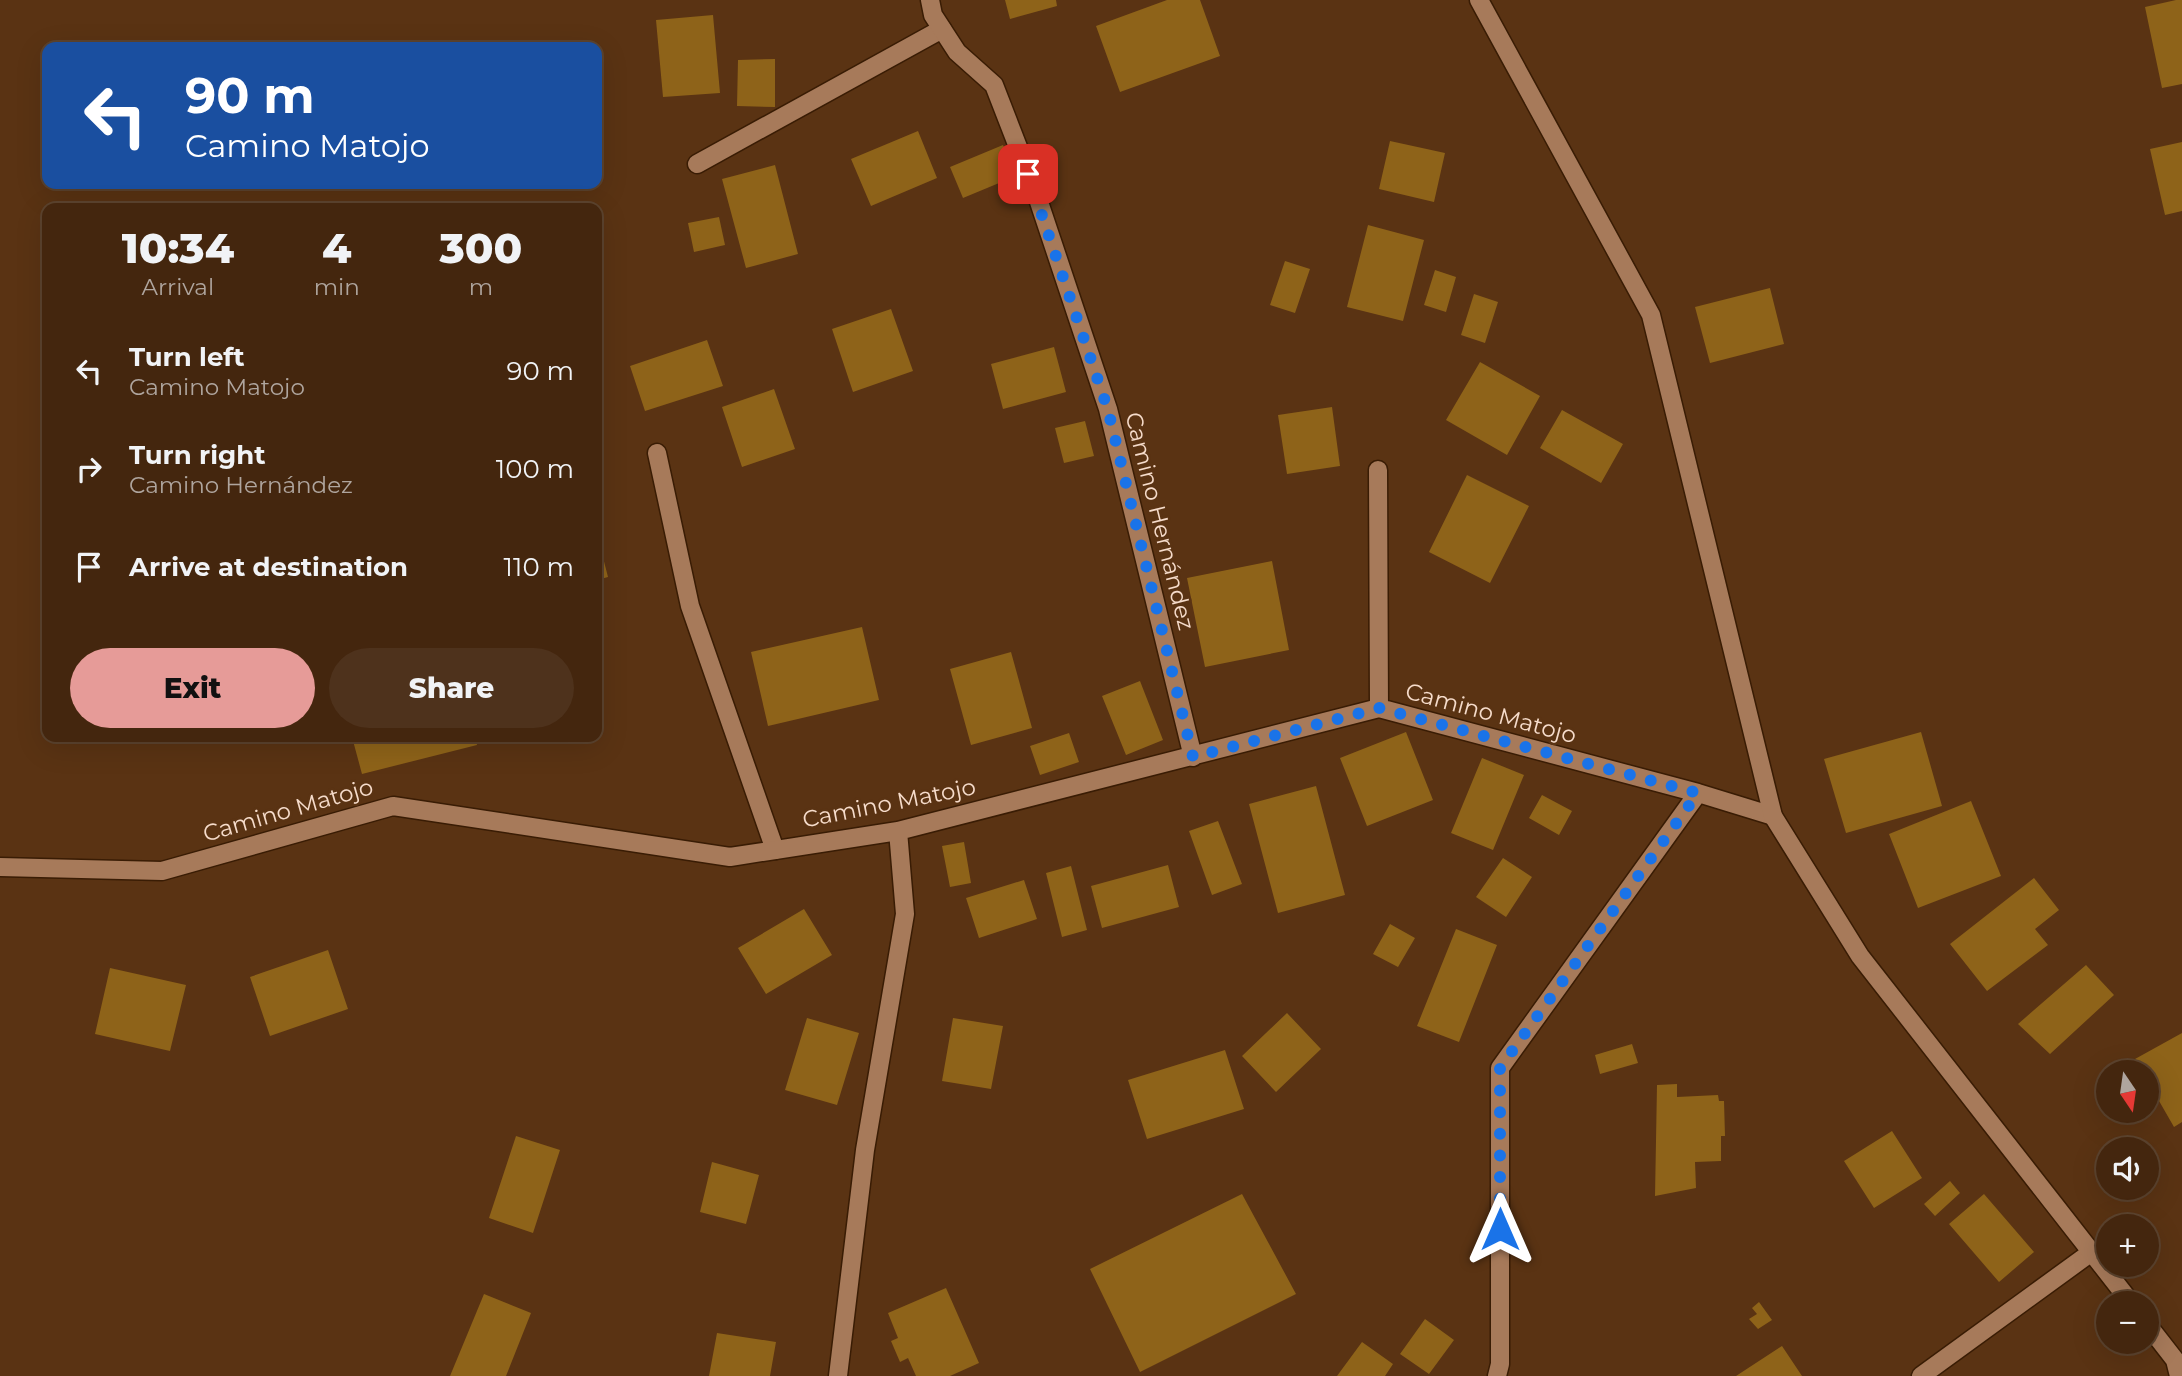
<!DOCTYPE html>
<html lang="en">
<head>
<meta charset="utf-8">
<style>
	body { margin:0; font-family:Montserrat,sans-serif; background:#4e321c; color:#f1f3f6; height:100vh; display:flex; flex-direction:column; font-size:26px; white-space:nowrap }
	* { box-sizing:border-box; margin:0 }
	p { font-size:23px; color:#afa59e }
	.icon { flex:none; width:38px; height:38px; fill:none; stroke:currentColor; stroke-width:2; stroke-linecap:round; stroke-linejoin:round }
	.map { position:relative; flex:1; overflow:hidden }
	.side { position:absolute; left:42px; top:203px; width:560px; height:539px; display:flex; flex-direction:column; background:#44260e; border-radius:14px; box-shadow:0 7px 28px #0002,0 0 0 2px #5c432e }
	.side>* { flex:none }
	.hud { position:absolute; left:42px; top:42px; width:560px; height:147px; border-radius:14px; box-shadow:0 7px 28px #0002,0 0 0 2px #5c432e; background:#1a4fa0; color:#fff; overflow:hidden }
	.needle { width:46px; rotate:167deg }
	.tools { position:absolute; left:2096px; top:1060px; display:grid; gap:14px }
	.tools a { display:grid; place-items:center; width:63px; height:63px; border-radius:50%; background:#44260e; box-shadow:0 7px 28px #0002,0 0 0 2px #5c432e; font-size:35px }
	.pin { position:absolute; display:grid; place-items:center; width:60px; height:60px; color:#fff; margin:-30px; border-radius:14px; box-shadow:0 4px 10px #0006 }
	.me { position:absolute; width:77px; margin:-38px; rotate:0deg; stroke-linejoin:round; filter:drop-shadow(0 0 5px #0008) }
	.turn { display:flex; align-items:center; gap:24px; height:147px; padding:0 28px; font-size:32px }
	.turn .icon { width:91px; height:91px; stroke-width:2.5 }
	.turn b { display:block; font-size:49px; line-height:60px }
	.eta { display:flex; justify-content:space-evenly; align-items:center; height:119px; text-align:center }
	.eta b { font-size:42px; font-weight:800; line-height:49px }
	.cta { display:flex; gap:14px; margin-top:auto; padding:14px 28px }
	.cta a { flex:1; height:80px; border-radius:42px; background:#e69b98; color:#111; font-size:28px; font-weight:800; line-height:80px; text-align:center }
	.cta a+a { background:#4e321c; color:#f1f3f6 }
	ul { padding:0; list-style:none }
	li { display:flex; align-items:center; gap:21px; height:98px; padding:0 28px }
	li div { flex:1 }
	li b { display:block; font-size:26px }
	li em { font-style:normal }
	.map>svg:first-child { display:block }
</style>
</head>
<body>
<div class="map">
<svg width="2182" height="1376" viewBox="0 0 2182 1376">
	<rect width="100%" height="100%" fill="#5a3313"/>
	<path fill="#8e6319" d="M1005,0H1056L1057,6L1010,19Z
		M1167,0H1200L1220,56L1120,92L1096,26Z
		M2176,0H2182V84L2162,88L2145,7Z
		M713,15L720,93L663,97L656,20Z
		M775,59V107L737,106L738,60Z
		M918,131L937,178L871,206L851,159Z
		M1390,141L1445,153L1434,202L1379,189Z
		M2182,142V211L2165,215L2150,149Z
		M1003,145L1016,176L963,198L950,167Z
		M775,165L798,254L746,268L722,179Z
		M719,217L725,245L694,252L688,223Z
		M1368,225L1424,240L1403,321L1347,307Z
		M1285,261L1310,269L1295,313L1270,305Z
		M1435,270L1456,277L1446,312L1424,305Z
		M1770,288L1784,344L1710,363L1695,307Z
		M1474,294L1498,302L1485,343L1461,335Z
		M891,309L913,371L853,392L832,329Z
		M707,340L723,386L645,411L630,366Z
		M1054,347L1066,392L1003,409L991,364Z
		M1480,362L1540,396L1507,455L1446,420Z
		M774,389L795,449L742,467L722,407Z
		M1332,407L1340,466L1287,474L1278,415Z
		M1562,410L1623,444L1601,483L1540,448Z
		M1085,421L1094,456L1064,463L1055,428Z
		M1467,475L1529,506L1490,583L1429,552Z
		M598,538L608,577L597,580V539Z
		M1272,561L1289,650L1205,667L1187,578Z
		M862,627L879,700L768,726L751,652Z
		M1011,652L1032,728L971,745L950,669Z
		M1140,681L1163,740L1126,755L1102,696Z
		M1406,732L1433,800L1367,826L1340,758Z
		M1921,732L1942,806L1846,833L1824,759Z
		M1069,733L1079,762L1040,775L1030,746Z
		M352,737H475L477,745L362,774Z
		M1482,758L1524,775L1493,850L1451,833Z
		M1316,786L1345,895L1278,913L1249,804Z
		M1542,795L1572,811L1559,835L1529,818Z
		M1971,801L2001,876L1918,908L1889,834Z
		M1218,821L1242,884L1212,895L1189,831Z
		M964,842L971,883L950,887L942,846Z
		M1503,858L1532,877L1506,917L1476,897Z
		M1168,865L1179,907L1102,928L1091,886Z
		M1071,866L1087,930L1062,937L1046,873Z
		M2034,878L2059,910L2035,929L2048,945L1987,991L1950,944Z
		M1024,880L1037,919L979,938L966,898Z
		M804,909L832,955L766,994L738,948Z
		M1390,924L1415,938L1398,967L1373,954Z
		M1456,929L1497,945L1459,1042L1417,1026Z
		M328,950L348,1009L270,1036L250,977Z
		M2086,965L2114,995L2050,1054L2018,1024Z
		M110,968L186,985L170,1051L95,1034Z
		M1287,1013L1321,1049L1276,1092L1242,1056Z
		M807,1018L859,1033L837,1105L785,1090Z
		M953,1018L1003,1026L991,1089L942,1081Z
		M2182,1033V1122L2174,1127L2147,1080V1073H2143L2135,1059Z
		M1632,1044L1638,1063L1600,1074L1595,1055Z
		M1225,1050L1244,1109L1147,1139L1128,1080Z
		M1677,1084V1097L1718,1095L1719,1101H1724L1725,1136H1721V1161L1695,1162L1696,1188L1655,1196L1657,1085Z
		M1892,1131L1922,1178L1874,1208L1844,1161Z
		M516,1136L560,1150L533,1233L489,1218Z
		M712,1162L759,1175L746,1224L700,1212Z
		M1950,1181L1960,1193L1935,1216L1924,1204Z
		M1242,1194L1296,1294L1140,1372L1090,1269Z
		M1984,1194L2034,1252L1999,1282L1949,1224Z
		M946,1288L979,1363L950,1376H916L908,1358L900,1362L891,1341L898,1338L888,1313Z
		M484,1294L531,1313L506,1376H450Z
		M1759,1302L1772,1320L1758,1329L1749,1319L1757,1314L1752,1308Z
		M1425,1319L1454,1340L1429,1374L1400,1354Z
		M717,1333L776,1342L770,1376H709Z
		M1362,1342L1393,1364L1385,1376H1337Z
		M1782,1346L1802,1376H1736Z"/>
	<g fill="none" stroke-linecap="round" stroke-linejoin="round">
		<g stroke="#391c04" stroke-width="21">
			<path id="service" d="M697,164L942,29
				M657,453L690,606L775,850"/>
		</g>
		<g stroke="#391c04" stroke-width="21">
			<path id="minor" d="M930,0L933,15L957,52L994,85L1037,196L1108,409L1193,757
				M1378,470L1379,708
				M0,867L162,871L393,806L730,857L898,831L1379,708L1698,793L1773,816
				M838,1376L865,1150L905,914L898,831
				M1497,1376L1500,1364V1068L1698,793
				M1921,1376L2093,1251"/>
		</g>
		<g stroke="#391c04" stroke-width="21">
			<path id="tertiary" d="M1479,0L1651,315L1773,816L1860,956L2132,1304
				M2147,1324L2175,1360L2179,1376"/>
		</g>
		<use href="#service" stroke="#a77a5a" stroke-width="18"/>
		<use href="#minor" stroke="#a77a5a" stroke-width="18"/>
		<use href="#tertiary" stroke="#a77a5a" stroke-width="18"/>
	</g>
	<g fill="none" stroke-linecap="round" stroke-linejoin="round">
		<path stroke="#1a73e8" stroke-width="12" stroke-dasharray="0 21.6" d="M1028,174L1108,410L1193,757L1379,708L1698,793L1500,1068V1229"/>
	</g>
	<g text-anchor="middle" stroke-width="5" stroke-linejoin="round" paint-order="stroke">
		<g font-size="23" fill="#f6dccb" stroke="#5a3313">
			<text transform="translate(1160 521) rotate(76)" y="8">Camino Hernández</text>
			<text transform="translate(1491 713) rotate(15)" y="8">Camino Matojo</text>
			<text transform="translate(889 803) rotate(-11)" y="8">Camino Matojo</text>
			<text transform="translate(288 810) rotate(-16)" y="8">Camino Matojo</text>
		</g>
	</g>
</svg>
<div class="tools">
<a><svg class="needle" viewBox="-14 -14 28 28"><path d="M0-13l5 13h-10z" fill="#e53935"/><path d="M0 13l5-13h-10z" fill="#afa59e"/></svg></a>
<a><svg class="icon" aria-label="sound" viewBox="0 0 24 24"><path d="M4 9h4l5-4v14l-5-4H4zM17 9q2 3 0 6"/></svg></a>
<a>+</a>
<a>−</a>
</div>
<div class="pin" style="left:1028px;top:174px;background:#d93025"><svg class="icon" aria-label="arrive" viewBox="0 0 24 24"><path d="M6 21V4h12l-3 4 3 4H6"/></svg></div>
<svg class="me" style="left:1500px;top:1229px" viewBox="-20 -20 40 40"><path d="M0-17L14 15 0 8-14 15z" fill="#1a73e8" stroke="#fff" stroke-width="4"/></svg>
<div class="hud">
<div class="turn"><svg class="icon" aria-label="left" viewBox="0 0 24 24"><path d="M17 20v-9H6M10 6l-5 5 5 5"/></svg><div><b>90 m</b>Camino Matojo</div></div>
</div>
<section class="side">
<div class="eta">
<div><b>10:34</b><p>Arrival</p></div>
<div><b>4</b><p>min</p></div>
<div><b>300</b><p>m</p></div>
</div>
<ul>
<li><svg class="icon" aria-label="left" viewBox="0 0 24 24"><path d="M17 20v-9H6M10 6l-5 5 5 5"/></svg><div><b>Turn left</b><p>Camino Matojo</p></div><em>90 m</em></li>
<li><svg class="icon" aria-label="right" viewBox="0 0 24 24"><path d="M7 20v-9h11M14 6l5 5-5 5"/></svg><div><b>Turn right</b><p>Camino Hernández</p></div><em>100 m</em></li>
<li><svg class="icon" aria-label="arrive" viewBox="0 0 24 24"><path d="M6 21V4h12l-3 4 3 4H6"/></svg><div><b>Arrive at destination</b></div><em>110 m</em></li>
</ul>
<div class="cta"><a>Exit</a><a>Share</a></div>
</section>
</div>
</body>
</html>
